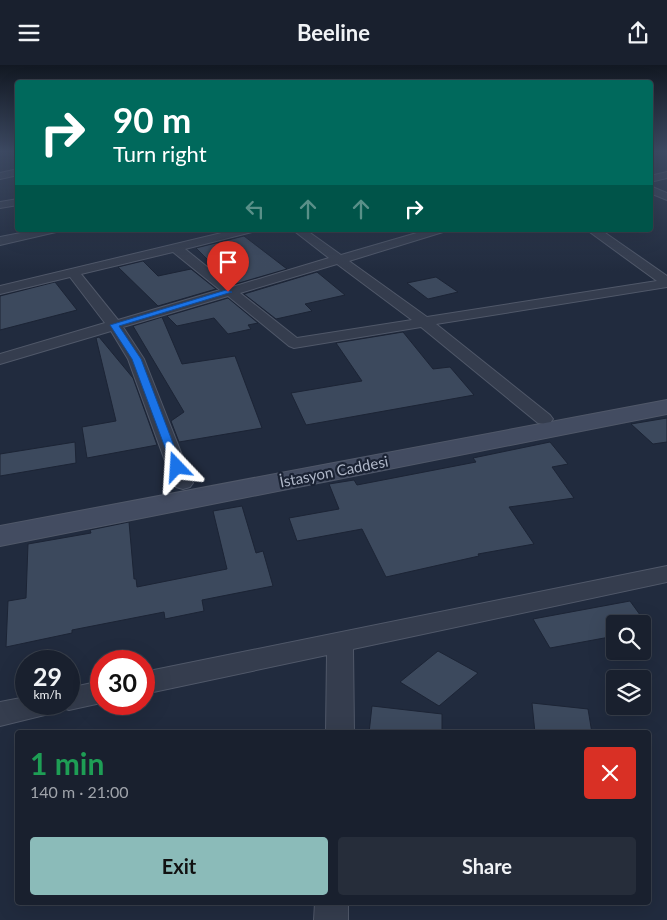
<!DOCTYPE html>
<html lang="en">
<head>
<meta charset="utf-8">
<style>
	body { margin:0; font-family:Lato,sans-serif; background:#262d3a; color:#f1f3f6; height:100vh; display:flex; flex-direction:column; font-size:19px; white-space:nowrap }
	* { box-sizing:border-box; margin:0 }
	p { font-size:16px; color:#9fa3aa }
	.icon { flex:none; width:28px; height:28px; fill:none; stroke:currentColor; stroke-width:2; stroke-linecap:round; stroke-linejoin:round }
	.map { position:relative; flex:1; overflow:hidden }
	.drawer { position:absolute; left:15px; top:665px; width:636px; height:175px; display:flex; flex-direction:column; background:#19202e; border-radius:5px; box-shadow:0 5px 20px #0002,0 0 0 1px #373e4a }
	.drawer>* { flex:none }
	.hud { position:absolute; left:15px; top:15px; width:638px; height:152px; border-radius:5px; box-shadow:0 5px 20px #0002,0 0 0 1px #373e4a; background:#00695c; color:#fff; overflow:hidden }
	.tools { position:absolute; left:606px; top:550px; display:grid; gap:10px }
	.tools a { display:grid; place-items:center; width:45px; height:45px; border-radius:5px; background:#19202e; box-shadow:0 5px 20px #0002,0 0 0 1px #373e4a; font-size:25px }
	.speed { position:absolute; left:15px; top:585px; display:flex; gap:10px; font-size:25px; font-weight:700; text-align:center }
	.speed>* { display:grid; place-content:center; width:65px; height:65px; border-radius:50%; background:#19202e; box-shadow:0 5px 20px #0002,0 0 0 1px #373e4a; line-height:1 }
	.speed small { font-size:12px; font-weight:400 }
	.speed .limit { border:8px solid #d22; background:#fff; color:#111 }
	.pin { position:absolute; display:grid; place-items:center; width:42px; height:42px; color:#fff; margin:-51px -21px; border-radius:50% 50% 50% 0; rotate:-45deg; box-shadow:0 0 5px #0007 }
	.pin .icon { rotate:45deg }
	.me { position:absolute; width:55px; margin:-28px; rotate:340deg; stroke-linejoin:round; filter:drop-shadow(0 0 4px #0008) }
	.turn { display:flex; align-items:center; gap:18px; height:105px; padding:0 15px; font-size:22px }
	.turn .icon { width:65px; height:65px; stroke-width:2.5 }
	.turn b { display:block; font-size:35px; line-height:42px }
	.lanes { display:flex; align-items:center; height:48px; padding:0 15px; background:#0003; justify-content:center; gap:25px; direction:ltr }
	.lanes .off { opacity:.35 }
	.round { display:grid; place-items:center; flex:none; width:52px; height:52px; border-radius:5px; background:#262d3a }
	.overview { display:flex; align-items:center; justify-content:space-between; height:85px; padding:0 15px }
	h1 { font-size:30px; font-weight:700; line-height:38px; color:#1e9e55 }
	.cta { display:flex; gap:10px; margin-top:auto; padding:10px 15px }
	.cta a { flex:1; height:58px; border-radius:5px; background:#8bbbb9; color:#111; font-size:20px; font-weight:700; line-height:58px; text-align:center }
	.cta a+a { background:#262d3a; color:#f1f3f6 }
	header { display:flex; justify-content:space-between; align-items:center; height:65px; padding:0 15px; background:#19202e; font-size:22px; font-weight:700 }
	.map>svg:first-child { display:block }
</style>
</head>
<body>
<header><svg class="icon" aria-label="menu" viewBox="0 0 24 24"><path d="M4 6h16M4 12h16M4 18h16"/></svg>Beeline<svg class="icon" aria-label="share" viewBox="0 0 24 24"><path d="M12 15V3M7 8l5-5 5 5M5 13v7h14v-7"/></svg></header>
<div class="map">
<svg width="667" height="855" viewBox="0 0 667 855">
	<rect width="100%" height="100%" fill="#212b3e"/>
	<path fill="#3c495d" stroke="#1c2435" d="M244,171L287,204L232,220L208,200L212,199L196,183Z
		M143,196L158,211L191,204L216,224L158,241L118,202Z
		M317,207L345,230L305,239L312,246L276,254L244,229Z
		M436,212L458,227L428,234L407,218Z
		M55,217L77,245L0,265V231Z
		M228,233L258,258L248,260L251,264L228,269L214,253L177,261L167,251Z
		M162,252L182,299L235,291L262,363L179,377L171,356L184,347L133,261Z
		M403,267L433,304L450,302L474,330L306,360L291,328L362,316L336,278Z
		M99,272L133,313L157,380L87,393L82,362L116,356L96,273Z
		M667,353V377L653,379L631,359Z
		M75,377L76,398L0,411V389Z
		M550,377L568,399L552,402L574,433L509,442L534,479L478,489L479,491L386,512L362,464L297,476L289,453L339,444L329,419L354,415L357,420L476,397L473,393Z
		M242,441L256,488L263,486L273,521L202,535L204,546L165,554L164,547L72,565V568L6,582L8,536L26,533L28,479L91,468L90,465L129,457L134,514H136L137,522L227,504L213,446Z
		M630,536L651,565L642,566V559H615V571L550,583L533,554Z
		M438,586L478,608L439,641L400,617Z
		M532,638L588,644L592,668H535Z
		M372,641L442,649V668H369Z"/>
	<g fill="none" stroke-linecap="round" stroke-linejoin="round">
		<g stroke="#505869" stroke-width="2">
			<path id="street" d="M18,104V110L0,114V108Z
				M667,107V113L650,117V111Z
				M650,121L667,128V135L650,128Z
				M18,134V140L0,143V137Z
				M36,165H58L56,167L0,180V172Z
				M234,165H254L252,167L185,184L232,222L329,193L293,165H306L341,190L427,165H445L443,167L349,196L427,252L657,216L587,165H601L667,211V222L436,259L550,350L553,354L550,358L544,359L538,358L421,262L294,283L289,281L228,231L123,262L144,294L193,418L190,422L183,424L176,422L173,418L128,294L111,266L0,299V289L105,258L70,212L0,229V221ZM173,187L220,225L118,255L81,209ZM337,199L412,255L297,273L240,228Z
				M667,501V517L353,584L354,668H326L327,590L144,629V607Z
				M101,616V638L69,645L60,642L57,647L0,661V637L26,632V639H69V623Z
				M315,838H348V855H314Z"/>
		</g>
		<g stroke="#505869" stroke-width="2">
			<path id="secondary" d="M667,335V349L0,481V461Z"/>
		</g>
		<use href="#street" fill="#353d4e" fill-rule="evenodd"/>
		<use href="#secondary" fill="#434c61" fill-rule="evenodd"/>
	</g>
	<linearGradient id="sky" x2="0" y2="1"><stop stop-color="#121822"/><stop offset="0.42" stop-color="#3d4a63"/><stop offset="1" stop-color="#3d4a63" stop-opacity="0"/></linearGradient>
	<rect width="667" height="206" fill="url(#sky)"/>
	<path fill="#1a73e8" stroke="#114b97" d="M226,225L232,227L119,261L141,294L182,402L177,405L173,404L132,294L110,260Z"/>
	<g text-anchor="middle" stroke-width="4.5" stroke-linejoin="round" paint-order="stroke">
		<g font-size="15" fill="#b0b8c9" stroke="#1a2233">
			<text transform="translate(334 407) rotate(-11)" y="5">İstasyon Caddesi</text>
		</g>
	</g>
</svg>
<div class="tools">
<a><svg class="icon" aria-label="search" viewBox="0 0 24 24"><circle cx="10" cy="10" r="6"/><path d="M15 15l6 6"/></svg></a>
<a><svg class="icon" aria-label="layers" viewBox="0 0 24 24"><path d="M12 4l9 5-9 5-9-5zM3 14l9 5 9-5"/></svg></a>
</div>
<div class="speed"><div>29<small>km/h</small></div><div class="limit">30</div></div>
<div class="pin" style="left:228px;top:227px;background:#d93025"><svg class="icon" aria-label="arrive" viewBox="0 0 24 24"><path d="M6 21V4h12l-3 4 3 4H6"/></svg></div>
<svg class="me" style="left:177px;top:402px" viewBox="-20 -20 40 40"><path d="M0-17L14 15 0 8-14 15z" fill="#1a73e8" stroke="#fff" stroke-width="4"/></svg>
<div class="hud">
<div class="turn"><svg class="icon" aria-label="right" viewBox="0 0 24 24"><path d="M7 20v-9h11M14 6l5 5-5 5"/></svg><div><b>90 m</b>Turn right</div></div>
<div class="lanes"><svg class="icon off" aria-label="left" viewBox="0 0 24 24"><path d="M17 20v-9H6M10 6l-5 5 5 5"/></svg><svg class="icon off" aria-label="ahead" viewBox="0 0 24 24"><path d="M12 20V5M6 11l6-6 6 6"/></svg><svg class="icon off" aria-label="ahead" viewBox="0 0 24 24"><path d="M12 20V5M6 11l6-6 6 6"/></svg><svg class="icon" aria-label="right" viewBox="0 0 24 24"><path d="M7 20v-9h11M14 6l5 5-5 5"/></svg></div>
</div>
<section class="drawer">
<div class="overview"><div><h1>1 min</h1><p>140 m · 21:00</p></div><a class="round" style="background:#d93025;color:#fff"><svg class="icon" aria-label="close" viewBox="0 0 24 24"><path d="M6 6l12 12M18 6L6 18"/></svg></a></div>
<div class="cta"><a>Exit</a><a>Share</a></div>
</section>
</div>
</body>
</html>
